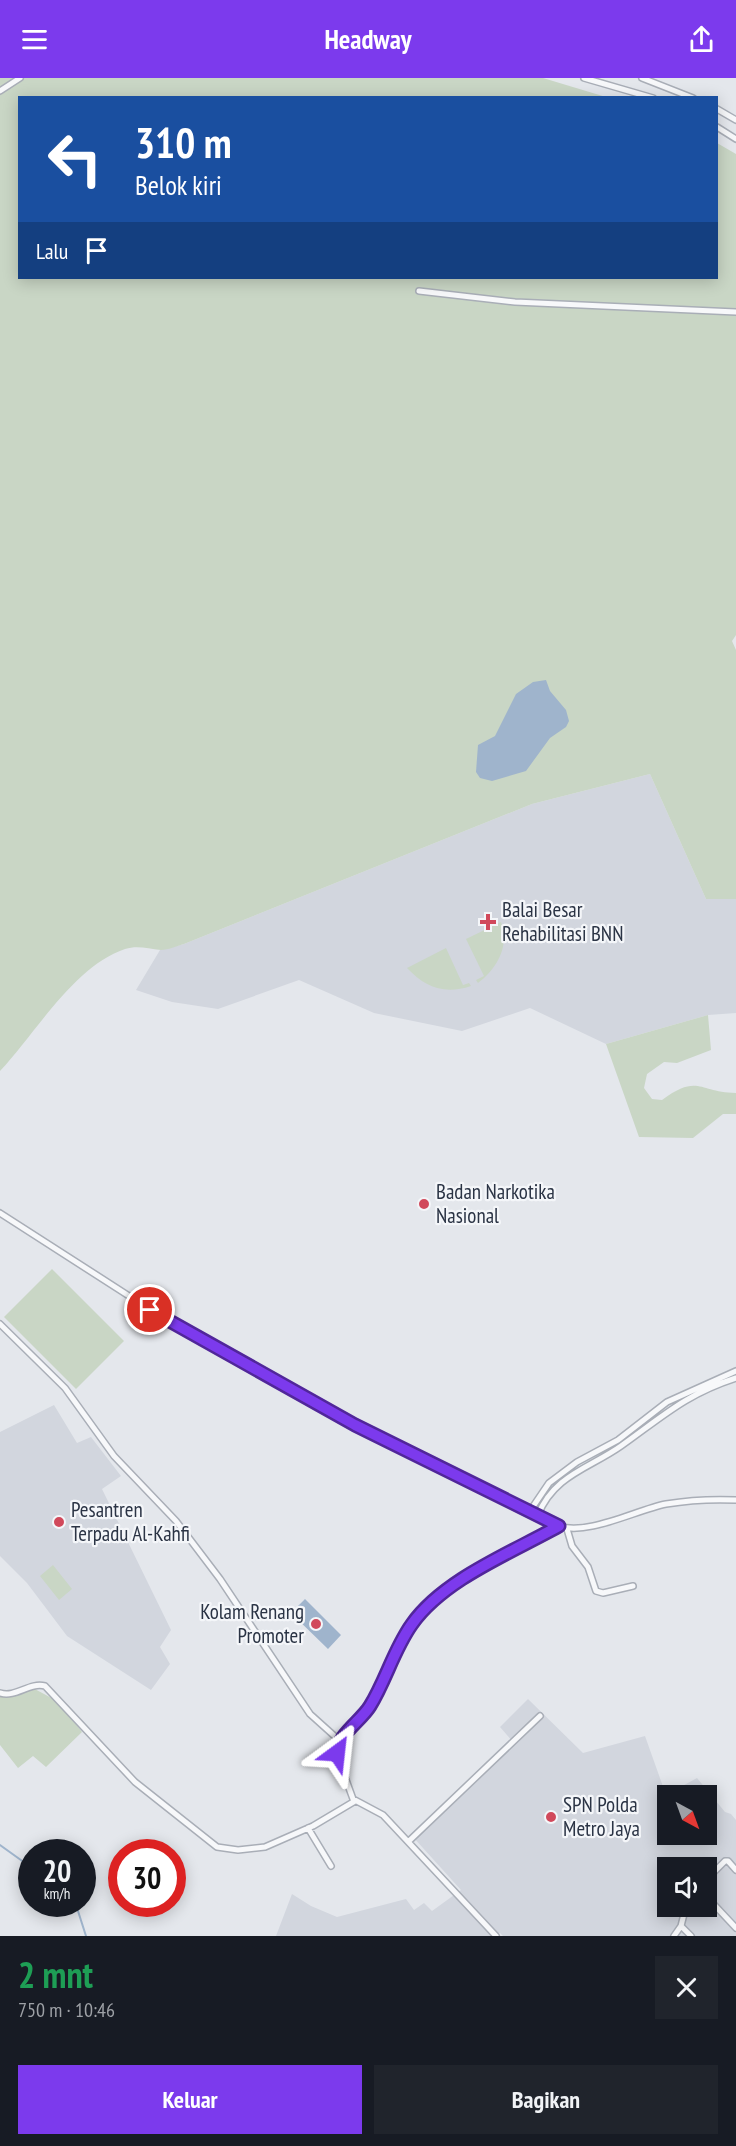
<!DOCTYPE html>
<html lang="id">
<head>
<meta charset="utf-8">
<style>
	body { margin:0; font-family:"PT Sans Narrow",sans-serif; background:#20242c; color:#f1f3f6; height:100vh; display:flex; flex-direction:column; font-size:22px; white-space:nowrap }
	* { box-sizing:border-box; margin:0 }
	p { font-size:20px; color:#9ea1a6 }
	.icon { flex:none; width:33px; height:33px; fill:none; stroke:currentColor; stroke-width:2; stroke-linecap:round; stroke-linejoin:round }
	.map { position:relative; height:1858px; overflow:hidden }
	.sheet { display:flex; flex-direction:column; background:#171b24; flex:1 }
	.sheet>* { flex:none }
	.banner { position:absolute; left:18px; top:18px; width:700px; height:183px; border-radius:0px; box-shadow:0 3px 15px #0003; background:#1a4fa0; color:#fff; overflow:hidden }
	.needle { width:39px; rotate:139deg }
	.tools { position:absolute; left:657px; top:1707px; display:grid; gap:12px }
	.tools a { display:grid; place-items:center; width:60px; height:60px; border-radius:0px; background:#171b24; box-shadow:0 3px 15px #0003; font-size:30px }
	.speed { position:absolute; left:18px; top:1761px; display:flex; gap:12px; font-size:30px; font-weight:700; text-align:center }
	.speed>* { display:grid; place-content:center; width:78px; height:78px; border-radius:50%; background:#171b24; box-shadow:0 3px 15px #0003; line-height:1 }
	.speed small { font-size:15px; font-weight:400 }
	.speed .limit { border:9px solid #d22; background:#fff; color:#111 }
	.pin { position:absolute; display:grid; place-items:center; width:51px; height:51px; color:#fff; margin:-26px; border:3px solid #fff; border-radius:50%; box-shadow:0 2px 6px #0007 }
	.me { position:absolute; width:66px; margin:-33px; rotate:30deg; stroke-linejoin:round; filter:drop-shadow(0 0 4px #0008) }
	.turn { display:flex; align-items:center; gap:21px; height:126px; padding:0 18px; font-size:27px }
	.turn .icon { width:78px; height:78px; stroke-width:2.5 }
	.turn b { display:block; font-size:42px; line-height:51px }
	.then { display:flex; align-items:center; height:57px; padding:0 18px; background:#0003; gap:12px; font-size:22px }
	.round { display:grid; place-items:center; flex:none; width:63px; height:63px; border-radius:0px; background:#20242c }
	.head { display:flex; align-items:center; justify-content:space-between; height:102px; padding:0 18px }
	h1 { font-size:36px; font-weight:600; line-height:45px; color:#1e9e55 }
	.primary-button { display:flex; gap:12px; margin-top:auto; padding:12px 18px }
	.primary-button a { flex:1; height:69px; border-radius:0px; background:#7c3aed; color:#fff; font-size:24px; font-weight:600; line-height:69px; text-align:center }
	.primary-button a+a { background:#20242c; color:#f1f3f6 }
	header { display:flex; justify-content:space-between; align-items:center; height:78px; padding:0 18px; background:#7c3aed; color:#fff; font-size:27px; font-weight:600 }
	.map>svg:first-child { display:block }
</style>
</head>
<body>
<header><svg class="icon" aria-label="menu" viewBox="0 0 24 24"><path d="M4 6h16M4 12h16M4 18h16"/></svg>Headway<svg class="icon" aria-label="share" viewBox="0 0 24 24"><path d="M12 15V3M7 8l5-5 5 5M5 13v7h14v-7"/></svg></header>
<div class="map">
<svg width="736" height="1858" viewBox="0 0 736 1858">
	<rect width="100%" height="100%" fill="#e4e7ec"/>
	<path fill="#d2d6de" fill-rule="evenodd" d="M650,696L706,821H736V935L708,937L606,966L530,930L462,953L374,935L299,902L218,931L172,924L136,912L160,872L184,866L532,726Z
		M54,1327L77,1365L91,1359L121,1398L102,1411L171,1552L160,1569L170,1586L151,1612L67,1558L27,1505L0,1478V1354Z
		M528,1621L583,1675L645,1658L666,1717L697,1700L725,1734L731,1736L736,1742V1858H503L500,1855L495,1858H276L292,1816L311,1828L337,1839L406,1821L414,1832L424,1825L432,1833L461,1812L413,1759L513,1664L500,1649ZM668,1718H706V1756H668ZM668,1790H706V1828H668Z"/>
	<path fill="#c9d6c5" d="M0,0H543L606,19L20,20V200H717V65L736,76V557L732,563L736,572V821H706L650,696L532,726L184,866C177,868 168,872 161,872C148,871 138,867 125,871C74,888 35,956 0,993Z
		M501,844C510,868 497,891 478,905L476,902L484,898L466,861Z
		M446,870L463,907L469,905L471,908C444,917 425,909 407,890Z
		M708,937L711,972L677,985L664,984L647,996L644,1010L652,1021L662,1022C699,995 699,1015 736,1015V1036H723L693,1060L639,1059L606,966Z
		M52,1191L124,1263L76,1311L4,1239Z
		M53,1487L72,1511L59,1522L40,1498Z
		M31,1609L59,1624L82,1654L46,1689L33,1678L18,1690L0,1667V1616Z"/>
	<path fill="#9fb4cc" d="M546,602L550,613L566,632L569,643L566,649L550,660L526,693L492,703L480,700L476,694L478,667L495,658L516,616L533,604Z
		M305,1521L341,1557L328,1571L291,1535Z"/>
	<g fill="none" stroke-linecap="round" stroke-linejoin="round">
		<path stroke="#9fb4cc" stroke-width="2" d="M0,1767L32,1790
			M69,1826L78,1833L86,1858"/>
		<g stroke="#a9aeb7" stroke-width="8">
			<path id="minor" d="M584,0L653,20
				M642,0L693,20
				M0,13L20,0
				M717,31L736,42
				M717,49L736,61
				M419,213L515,224L736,234
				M0,1135L157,1236L282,1307L355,1347L559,1448
				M0,1246L65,1310L114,1378L176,1443L220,1501L310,1636L340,1663
				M530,1433L549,1405L577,1384L618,1362L667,1324L736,1293
				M538,1437C554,1397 590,1390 621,1368C662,1339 686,1316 736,1300
				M567,1451L572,1468L588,1489L596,1513L603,1515L633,1508
				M0,1615C16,1620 29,1604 45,1608L135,1704L217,1769L238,1772L265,1769L313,1748L355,1723
				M308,1750L331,1788
				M409,1763L540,1638
				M706,1802L725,1783H728L736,1792
				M706,1818L736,1850
				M681,1848L691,1858
				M496,1858L383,1737L353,1721L338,1680L337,1669L371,1626L404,1560L419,1537L453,1507L559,1448C587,1458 636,1432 666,1426C690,1422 713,1421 736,1422
				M674,1858L681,1848L686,1828"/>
		</g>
		<use href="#minor" stroke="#f7f8fa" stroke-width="5"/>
	</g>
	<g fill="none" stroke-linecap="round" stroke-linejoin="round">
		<g stroke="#51269a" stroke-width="15">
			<path id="route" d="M150,1232L355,1347L559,1448C511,1475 444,1501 412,1546C394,1571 386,1602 370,1628C361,1643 338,1656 337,1675"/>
		</g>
		<use href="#route" stroke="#7c3aed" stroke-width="10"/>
	</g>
	<g fill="#d1495b" stroke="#f4f6f9" stroke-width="2">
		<path d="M485 835h6v6h6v6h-6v6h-6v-6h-6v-6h6z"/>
		<circle cx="424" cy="1126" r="6"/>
		<circle cx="59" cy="1444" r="6"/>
		<circle cx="316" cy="1546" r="6"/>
		<circle cx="551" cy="1739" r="6"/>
	</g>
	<g text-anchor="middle" stroke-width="4.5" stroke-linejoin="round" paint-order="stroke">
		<g font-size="21" fill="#2b3445" stroke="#f4f6f9" text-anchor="start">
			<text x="502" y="839">Balai Besar<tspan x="502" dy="24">Rehabilitasi BNN</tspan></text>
			<text x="436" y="1121">Badan Narkotika<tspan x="436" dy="24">Nasional</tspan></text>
			<text x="71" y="1439">Pesantren<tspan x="71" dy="24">Terpadu Al-Kahfi</tspan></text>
			<text x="304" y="1541" text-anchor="end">Kolam Renang<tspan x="304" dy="24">Promoter</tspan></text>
			<text x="563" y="1734">SPN Polda<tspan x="563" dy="24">Metro Jaya</tspan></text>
		</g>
	</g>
</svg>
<div class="tools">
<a><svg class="needle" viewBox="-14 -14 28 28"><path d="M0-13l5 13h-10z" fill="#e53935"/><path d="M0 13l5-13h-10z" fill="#9ea1a6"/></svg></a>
<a><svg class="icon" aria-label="sound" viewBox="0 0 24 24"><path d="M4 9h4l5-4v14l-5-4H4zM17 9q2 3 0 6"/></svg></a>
</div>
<div class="speed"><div>20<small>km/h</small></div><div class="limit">30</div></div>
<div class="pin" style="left:150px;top:1232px;background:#d93025"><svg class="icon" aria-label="arrive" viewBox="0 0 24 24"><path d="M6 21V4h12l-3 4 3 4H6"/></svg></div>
<svg class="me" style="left:337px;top:1675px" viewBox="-20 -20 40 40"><path d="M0-17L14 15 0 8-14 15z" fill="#7c3aed" stroke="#fff" stroke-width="4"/></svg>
<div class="banner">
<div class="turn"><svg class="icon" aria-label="left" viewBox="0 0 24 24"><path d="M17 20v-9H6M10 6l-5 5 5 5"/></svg><div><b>310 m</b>Belok kiri</div></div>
<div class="then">Lalu<svg class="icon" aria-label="arrive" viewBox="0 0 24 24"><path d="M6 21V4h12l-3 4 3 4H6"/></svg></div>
</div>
</div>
<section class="sheet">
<div class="head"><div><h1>2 mnt</h1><p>750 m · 10:46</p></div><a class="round"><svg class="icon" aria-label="close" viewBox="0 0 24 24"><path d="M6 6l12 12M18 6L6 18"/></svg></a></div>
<div class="primary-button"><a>Keluar</a><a>Bagikan</a></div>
</section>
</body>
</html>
